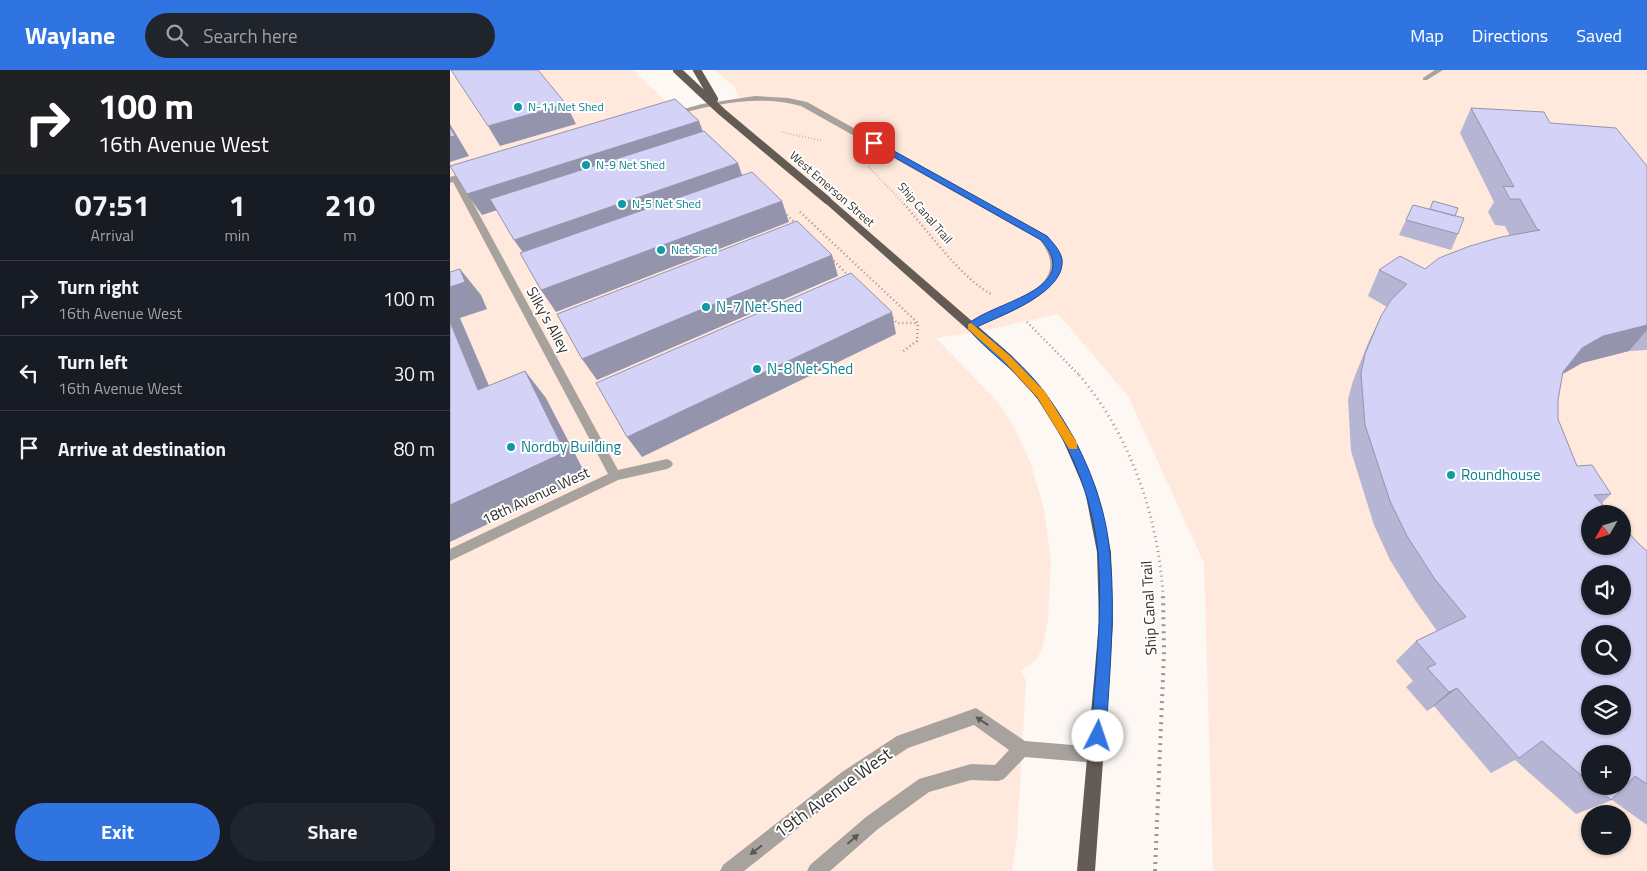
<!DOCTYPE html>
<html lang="en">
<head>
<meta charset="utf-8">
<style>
	body { margin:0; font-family:"Titillium Web",sans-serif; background:#20242c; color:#f1f3f6; height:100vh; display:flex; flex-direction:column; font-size:19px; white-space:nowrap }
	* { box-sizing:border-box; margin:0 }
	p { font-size:16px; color:#9ea1a6 }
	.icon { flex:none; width:28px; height:28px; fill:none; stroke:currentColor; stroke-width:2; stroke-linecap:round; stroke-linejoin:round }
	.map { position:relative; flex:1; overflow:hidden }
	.details { display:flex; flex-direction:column; background:#171b24; width:450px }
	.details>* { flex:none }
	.hud { background:#202124; color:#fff; overflow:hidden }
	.needle { width:32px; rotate:231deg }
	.tools { position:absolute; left:1131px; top:435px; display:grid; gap:10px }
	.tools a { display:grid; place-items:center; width:50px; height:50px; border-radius:50%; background:#171b24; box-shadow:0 1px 4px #0004; font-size:25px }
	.pin { position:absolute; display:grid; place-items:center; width:42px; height:42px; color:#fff; margin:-21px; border-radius:10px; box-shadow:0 2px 8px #0006 }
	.me { position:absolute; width:55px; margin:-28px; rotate:4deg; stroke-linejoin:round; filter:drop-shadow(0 0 4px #0008) }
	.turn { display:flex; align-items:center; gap:18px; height:105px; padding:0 15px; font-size:22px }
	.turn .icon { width:65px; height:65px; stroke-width:2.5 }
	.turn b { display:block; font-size:35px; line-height:42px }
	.eta { display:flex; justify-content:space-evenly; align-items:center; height:85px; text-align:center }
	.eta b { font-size:30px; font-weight:700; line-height:35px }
	.action { display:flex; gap:10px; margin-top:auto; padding:10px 15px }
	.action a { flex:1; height:58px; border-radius:30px; background:#2f74e1; color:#fff; font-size:20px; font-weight:700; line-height:58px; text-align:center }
	.action a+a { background:#20242c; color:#f1f3f6 }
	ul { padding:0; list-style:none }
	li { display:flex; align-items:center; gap:15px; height:75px; padding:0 15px; border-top:1px solid #363941 }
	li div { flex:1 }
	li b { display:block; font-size:19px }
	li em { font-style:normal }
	header { display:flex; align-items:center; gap:30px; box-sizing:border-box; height:70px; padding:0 25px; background:#2f74e1; color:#fff }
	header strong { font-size:24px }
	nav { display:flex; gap:28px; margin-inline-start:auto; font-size:18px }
	.search { width:350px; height:45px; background:#20242c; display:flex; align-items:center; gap:12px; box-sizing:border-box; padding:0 18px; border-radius:28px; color:#9ea1a6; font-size:19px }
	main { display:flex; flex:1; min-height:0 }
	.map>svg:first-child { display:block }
</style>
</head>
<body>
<header>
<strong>Waylane</strong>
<div class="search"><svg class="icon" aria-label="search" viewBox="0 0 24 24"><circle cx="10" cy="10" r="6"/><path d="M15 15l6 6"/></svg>Search here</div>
<nav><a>Map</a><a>Directions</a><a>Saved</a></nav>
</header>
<main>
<section class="details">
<div class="hud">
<div class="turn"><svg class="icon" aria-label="right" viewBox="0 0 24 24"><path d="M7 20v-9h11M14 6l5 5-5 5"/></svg><div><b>100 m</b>16th Avenue West</div></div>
</div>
<div class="eta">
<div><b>07:51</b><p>Arrival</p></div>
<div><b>1</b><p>min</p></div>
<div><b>210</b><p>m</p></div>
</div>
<ul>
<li><svg class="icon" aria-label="right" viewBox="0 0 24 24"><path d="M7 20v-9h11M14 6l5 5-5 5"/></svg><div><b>Turn right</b><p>16th Avenue West</p></div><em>100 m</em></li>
<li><svg class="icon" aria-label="left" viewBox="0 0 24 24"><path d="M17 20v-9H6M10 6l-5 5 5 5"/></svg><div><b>Turn left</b><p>16th Avenue West</p></div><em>30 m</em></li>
<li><svg class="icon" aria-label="arrive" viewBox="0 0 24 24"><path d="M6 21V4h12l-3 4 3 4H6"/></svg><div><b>Arrive at destination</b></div><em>80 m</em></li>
</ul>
<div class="action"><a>Exit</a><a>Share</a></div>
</section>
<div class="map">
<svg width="1197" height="801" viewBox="0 0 1197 801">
	<rect width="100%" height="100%" fill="#fef8f5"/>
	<path fill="#fee9dc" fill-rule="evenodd" d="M70,0H183L227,42L290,30L285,17L264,0H1197V801H763L754,493L678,326L608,244L528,262L486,268L548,332L565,359L581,394L594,439L601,492L598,549L593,576L587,589L570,601L576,610L567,769L562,801H0V7ZM1140,444H1172V476H1140ZM1140,504H1172V536H1140ZM1140,564H1172V596H1140ZM1140,624H1172V656H1140ZM1140,684H1172V716H1140ZM1140,744H1172V776H1140Z"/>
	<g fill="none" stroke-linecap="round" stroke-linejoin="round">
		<path stroke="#9c9693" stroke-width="2" stroke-dasharray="0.5 2.5" stroke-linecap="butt" d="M332,62L373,71
			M419,97L455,135"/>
		<path stroke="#9c9693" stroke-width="2.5" stroke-dasharray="1 3" stroke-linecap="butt" d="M454,134C477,160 511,208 541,224
			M334,142L346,154
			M350,142L468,253L467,271L452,282
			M381,188L399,206
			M440,245L447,253H468
			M577,252L630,306"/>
		<path stroke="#9c9693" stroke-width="3" stroke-dasharray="1 4" stroke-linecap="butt" d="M629,305C680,364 708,447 713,524"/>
		<path stroke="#9c9693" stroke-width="4" stroke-dasharray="2 5" stroke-linecap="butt" d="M705,801L714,583L713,523"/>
		<path fill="#a7a29e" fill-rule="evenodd" d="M985,0H993L977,10H973V8Z
			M305,26L338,28L357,32L597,166C601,172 608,179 609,186C618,224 551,246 525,258H517V254C539,244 595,225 600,199C602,187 596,179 590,170L351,36C307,24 263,35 220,46L216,44L252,34Z
			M24,100L28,102L27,104L10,109L168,400L217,389L221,391L223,394L221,397L217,399L168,410L0,491V479L158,404L3,112L0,113V107Z
			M526,638L575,671L647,677L653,679L655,685L653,691L647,693L575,687L554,709L548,711L521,710L479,722L428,759L380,801H357L360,795L416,747L469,709L521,694L545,695L559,680L524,655L458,678L404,714L294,801H270L273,795L392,702L447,666Z"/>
		<path fill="#645c54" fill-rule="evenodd" d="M374,128H380L561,285L595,322L625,369L647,421L661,482L663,553L645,801H627L649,553L647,482L635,421L613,370L587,328L553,291L374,132Z"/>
		<path stroke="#645c54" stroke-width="8" d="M227,0L272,42L377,130
			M247,0L264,29"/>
	</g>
	<path fill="#b6b5d4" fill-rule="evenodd" d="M1021,38L1100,53L1197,96V280L1179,281L1132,293L1112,304L1108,330V349L1127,396L1161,424L1152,433L1189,474L1197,481V755L1162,730L1126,744L1065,690L1041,703L984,636L977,641L956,617L963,611L946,591L966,571L987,561L965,530L940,490L924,455L901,381L898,329L903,311L918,273L931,246L937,237L918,226L929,200L975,199L1060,166L1055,156L1045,155L1038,142L1044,132L1010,63ZM1140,684L1172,716H1140Z
		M963,135L1005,146L1008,164L1001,180L949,165Z"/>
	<path fill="#9494ad" d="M116,34L126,54L50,76L38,56Z
		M249,51L257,72L32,145L17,124Z
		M0,54L19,86L0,92Z
		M288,93L295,114L79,191L64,170Z
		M332,131L339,152L106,242L91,220Z
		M382,185L388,206L147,310L132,289Z
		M10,199L31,225L37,239L10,248L52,346L28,320L0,252V217Z
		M442,242L446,264L192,387L177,367Z
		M1197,255V260L1179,281L1132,293L1111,305L1132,278L1153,266Z
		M75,301L96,328L137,407L0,472V435Z
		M1007,618L984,636L977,641L999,622Z"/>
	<path fill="#d4d3f7" stroke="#9494ad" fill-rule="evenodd" d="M1,0H88L116,34L38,56Z
		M225,29L249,51L17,124L0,96Z
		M1021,38L1094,42L1100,53L1166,58L1197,96V255L1153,266L1132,278L1113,302L1108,330V349L1127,396L1142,395L1161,424L1144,425L1161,444H1140V476H1172V456L1189,474L1197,481V714L1185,706L1161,730L1144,716H1172V684H1140V713L1092,671L1069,688L1007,618L999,622L977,598L986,594L966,571L1016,547L984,508L957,466L940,431L915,355L911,303L915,284L931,246L941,230L957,214L929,200L950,186L975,199L989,188L1020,176L1051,167L1090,160L1087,159L1070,129H1060L1053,116L1064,117ZM1140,504H1172V536H1140ZM1140,564H1172V596H1140ZM1140,624H1172V656H1140Z
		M0,57L5,66L0,67Z
		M254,61L288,93L64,170L40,129Z
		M302,102L332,131L91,220L70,183Z
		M983,131L1008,138L1005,146L980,139Z
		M963,135L1014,148L1008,164L956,150Z
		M347,151L382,185L132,289L107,244Z
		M10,199L15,212L0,217V202Z
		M401,203L442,242L177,367L146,313Z
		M0,252L28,320L75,301L115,382L0,435Z"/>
	<defs><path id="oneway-solid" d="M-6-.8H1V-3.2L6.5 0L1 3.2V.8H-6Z" transform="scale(1.25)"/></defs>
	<g fill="#5d5855">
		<use href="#oneway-solid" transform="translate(532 651) rotate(-146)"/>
		<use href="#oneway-solid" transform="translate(403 769) rotate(-41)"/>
		<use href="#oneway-solid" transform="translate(306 780) rotate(142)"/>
	</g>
	<path fill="#2f74e1" stroke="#1f4b92" d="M421,71H426L597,166C603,173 610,180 612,189C616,223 551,245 527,257C551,277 577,298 595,323C629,369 655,426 660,484C666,544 659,606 656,666L654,672L648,674L643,672L641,666C645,606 653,544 648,484C643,428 620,374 588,329C569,301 535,281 516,256C538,232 637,221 591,170L421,74Z"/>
	<path fill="#f59e0b" d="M521,253L560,286L595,322L627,373V379H619L587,327L553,290L518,259V254Z"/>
	<g fill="#0f9aa8" stroke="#fff" stroke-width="2">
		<circle cx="68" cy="37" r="5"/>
		<circle cx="136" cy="95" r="5"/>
		<circle cx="172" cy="134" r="5"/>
		<circle cx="211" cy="180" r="5"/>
		<circle cx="256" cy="237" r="5"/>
		<circle cx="307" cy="299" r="5"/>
		<circle cx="61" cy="377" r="5"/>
		<circle cx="1001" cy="405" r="5"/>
	</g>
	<g text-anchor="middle" stroke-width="4" stroke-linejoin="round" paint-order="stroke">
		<g font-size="12" fill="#0d838f" stroke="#fff" text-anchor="start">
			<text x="78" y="41">N-11 Net Shed</text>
			<text x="146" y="99">N-9 Net Shed</text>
			<text x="182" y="138">N-5 Net Shed</text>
			<text x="221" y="184">Net Shed</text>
		</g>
		<g font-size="12" fill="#35302d" stroke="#fff">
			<text transform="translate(382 119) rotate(41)" y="4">West Emerson Street</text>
			<text transform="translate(475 143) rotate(49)" y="4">Ship Canal Trail</text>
		</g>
		<g font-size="15" fill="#0d838f" stroke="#fff" text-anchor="start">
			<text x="266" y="242">N-7 Net Shed</text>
			<text x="317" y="304">N-8 Net Shed</text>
			<text x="71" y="382">Nordby Building</text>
			<text x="1011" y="410">Roundhouse</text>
		</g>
		<g font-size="15" fill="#35302d" stroke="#fff">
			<text transform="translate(98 250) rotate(61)" y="5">Silky's Alley</text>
			<text transform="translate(86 426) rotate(-25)" y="5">18th Avenue West</text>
			<text transform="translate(699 538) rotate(-93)" y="5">Ship Canal Trail</text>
		</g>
		<g font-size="18" fill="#35302d" stroke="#fff">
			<text transform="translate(383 723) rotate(-36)" y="6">19th Avenue West</text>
		</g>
	</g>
</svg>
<div class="tools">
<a><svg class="needle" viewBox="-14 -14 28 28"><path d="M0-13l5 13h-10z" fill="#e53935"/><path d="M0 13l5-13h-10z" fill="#9ea1a6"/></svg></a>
<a><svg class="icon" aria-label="sound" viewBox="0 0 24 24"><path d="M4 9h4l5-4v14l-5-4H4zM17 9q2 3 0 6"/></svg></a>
<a><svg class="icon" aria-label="search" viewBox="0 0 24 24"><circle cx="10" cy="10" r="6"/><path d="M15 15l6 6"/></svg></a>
<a><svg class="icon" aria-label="layers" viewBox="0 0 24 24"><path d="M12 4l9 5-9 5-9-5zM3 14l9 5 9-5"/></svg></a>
<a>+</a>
<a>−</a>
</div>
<div class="pin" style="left:424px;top:73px;background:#d93025"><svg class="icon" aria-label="arrive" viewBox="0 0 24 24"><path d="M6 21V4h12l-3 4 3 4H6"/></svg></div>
<svg class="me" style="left:648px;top:666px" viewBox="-20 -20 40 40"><circle r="19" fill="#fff"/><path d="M0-13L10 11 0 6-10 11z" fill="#2f74e1"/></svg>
</div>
</main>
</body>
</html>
